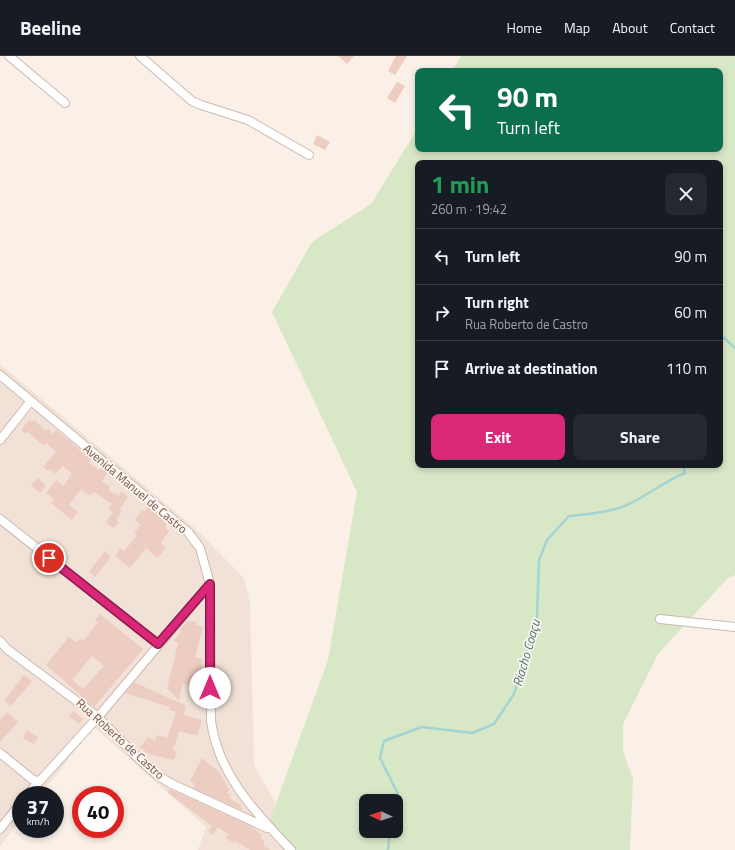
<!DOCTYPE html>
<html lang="en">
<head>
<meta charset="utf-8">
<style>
	body { margin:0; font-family:"Titillium Web",sans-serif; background:#242831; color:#f1f3f6; height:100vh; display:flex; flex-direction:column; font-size:15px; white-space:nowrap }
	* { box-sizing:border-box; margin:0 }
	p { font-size:13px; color:#9ea1a6 }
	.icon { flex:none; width:22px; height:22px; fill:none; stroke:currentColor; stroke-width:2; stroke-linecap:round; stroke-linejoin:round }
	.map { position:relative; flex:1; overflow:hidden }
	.drawer { position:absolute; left:415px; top:104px; width:308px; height:308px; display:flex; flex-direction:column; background:#171b24; border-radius:8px; box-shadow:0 2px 6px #0003 }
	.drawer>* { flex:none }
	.banner { position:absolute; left:415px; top:12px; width:308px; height:84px; border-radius:8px; box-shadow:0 2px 6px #0003; background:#0b6e4f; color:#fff; overflow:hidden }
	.needle { width:26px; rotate:274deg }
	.tools { position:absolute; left:359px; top:738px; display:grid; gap:8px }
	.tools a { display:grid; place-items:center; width:44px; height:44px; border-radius:8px; background:#171b24; box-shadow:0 2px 6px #0003; font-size:20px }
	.speed { position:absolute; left:12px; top:730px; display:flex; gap:8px; font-size:20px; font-weight:700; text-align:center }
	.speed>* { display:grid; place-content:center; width:52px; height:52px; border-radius:50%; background:#171b24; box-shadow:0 2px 6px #0003; line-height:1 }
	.speed small { font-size:10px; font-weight:400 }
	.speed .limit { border:6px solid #d22; background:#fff; color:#111 }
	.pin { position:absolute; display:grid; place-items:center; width:34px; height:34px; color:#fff; margin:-17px; border:2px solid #fff; border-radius:50%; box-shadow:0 1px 4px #0007 }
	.me { position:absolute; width:44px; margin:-22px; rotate:0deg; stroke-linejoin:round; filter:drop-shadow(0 0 3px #0008) }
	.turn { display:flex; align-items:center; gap:14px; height:84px; padding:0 16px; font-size:18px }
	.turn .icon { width:52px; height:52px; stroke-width:2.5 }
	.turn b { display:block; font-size:28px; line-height:34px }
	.round { display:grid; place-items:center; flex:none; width:42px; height:42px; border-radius:8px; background:#242831 }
	.head { display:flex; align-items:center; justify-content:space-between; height:68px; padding:0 16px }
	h1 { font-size:24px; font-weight:700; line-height:30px; color:#1e9e55 }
	.button { display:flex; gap:8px; margin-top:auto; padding:8px 16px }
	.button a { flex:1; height:46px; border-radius:8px; background:#db2777; color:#fff; font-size:16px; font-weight:700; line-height:46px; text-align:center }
	.button a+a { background:#242831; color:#f1f3f6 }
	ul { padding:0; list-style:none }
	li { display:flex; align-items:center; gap:12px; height:56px; padding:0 16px; border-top:1px solid #363941 }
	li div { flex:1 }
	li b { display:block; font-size:15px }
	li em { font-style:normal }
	header { display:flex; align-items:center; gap:24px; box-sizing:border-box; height:56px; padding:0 20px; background:#171b24; border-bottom:1px solid #363941 }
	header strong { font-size:19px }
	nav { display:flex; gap:22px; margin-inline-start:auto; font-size:14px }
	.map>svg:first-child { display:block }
</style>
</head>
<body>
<header>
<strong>Beeline</strong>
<nav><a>Home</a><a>Map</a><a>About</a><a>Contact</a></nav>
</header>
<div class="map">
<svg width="735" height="794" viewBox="0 0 735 794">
	<rect width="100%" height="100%" fill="#faf0e7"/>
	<path fill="#f1e1d6" d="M0,308L197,474L244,522L250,548L254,709L295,782L307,794H198L206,771L94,671L40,739H21V763L0,790Z"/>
	<path fill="#d8e7c6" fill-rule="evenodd" d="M461,0H735V519L727,523L658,598L623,668V695L633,723L630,794H296L270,764L328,604L357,436L272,256L312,186L371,148L418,72V93H720V15H452ZM418,107H720V409H418ZM366,745H396V775H366Z"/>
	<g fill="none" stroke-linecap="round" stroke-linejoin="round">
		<path stroke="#a4d3d3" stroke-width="2.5" d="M720,278L735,292
			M396,745L398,738L380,702L384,685L422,671L472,677L494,668L514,638L537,561L539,504L547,484L569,460C590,458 615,456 633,446C651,437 667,424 685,417L683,409
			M388,794L390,775"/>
	</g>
	<path fill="#edccc1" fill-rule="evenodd" d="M338,0H354L347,8Z
		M396,0H407L395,19L388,15Z
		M397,26L405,30L395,47L387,42Z
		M317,79L330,86L325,94L313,88Z
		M29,364L32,366L34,364L46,375L48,373L53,378L56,374L91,403L89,407L99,414L101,411L108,416L102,425L110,431L108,434L119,440L122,436L128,441L119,454L122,455L116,464L119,466L114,472L106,467L113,456L108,453L112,448L94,436L90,440L81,433L69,449L78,456L72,464L51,447L54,443L46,437L56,424L64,430L72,417L62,410L56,418L50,413L48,415L43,411L56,396L46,387L44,390L28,376L26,378L21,374Z
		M38,422L46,430L40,437L31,429Z
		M148,451L167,468L165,471L169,475L161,487L166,492L157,502L146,492L130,512L115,500L121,492L124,495L137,480L134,477L141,469L135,464L142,453L145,455Z
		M105,495L111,501L95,521L89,516Z
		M100,558L143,593L94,651L46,609L69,581L76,586L81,583L83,585L98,566L95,564ZM92,600L104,610L83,633L72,624Z
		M188,565L196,566V569L203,571L195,601L202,603L201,616L196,632L182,628L179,644L167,633L178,587L173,585L182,575H179Z
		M24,619L32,625L11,650L4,645Z
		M134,626L186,650L183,659L202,664L197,680L179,675L173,694L177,695L174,704L149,698L140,691L148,681L155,685L157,679L167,682L176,656L169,654L170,651L125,637Z
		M73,655L83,663L79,668L69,660Z
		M7,656L18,666L0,686V664Z
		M27,674L38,681L34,688L23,682Z
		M202,702L219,716L229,734L227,737L231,739L229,742L240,749L242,752L241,754L193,732L195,728L190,725Z
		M170,733L249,770L262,779L260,782L264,784V790L270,794H250L235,785L234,787L226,782L229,779L218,771L213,779L208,775L212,770L167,736Z"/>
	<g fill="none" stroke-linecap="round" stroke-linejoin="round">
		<g stroke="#cdb9b1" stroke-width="10">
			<path id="minor" d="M9,0L65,47
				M140,0L192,45L201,49L248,64L309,99
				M0,319L188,476L200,492L210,528L211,665C218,718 255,756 291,794
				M0,384L30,346
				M0,463L158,588
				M660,563L735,571
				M0,585L7,593L98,661L138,702L157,719L170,727L267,772
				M0,697L33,724L38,725
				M27,739L98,661L210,528
				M0,773L21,747"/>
		</g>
		<use href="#minor" stroke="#fff" stroke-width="8"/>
	</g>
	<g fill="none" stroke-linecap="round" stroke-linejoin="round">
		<g stroke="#8e194d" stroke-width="10">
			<path id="route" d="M49,502L158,588L210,528V632"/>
		</g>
		<use href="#route" stroke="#db2777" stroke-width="7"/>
	</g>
	<g text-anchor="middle" stroke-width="3.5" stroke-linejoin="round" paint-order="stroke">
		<g font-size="12" fill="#72554e" stroke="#fdf5ed">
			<text transform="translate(135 433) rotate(40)" y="4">Avenida Manuel de Castro</text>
			<text transform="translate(120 683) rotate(42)" y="4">Rua Roberto de Castro</text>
		</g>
		<g font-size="13" font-style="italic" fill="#427576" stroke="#fdf5ed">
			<text transform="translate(526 597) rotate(-74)" y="5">Riacho Coaçu</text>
		</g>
	</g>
</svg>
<div class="tools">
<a><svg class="needle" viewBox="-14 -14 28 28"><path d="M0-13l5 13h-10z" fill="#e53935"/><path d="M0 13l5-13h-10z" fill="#9ea1a6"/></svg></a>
</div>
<div class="speed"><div>37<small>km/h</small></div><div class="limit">40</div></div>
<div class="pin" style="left:49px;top:502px;background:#d93025"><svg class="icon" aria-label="arrive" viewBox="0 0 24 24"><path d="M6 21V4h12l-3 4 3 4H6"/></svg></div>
<svg class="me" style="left:210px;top:632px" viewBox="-20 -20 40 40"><circle r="19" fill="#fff"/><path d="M0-13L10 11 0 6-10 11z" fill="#db2777"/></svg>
<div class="banner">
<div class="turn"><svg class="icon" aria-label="left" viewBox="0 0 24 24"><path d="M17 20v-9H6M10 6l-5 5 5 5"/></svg><div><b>90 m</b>Turn left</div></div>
</div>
<section class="drawer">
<div class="head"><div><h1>1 min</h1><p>260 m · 19:42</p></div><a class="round"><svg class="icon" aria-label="close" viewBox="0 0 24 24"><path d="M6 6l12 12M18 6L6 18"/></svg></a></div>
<ul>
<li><svg class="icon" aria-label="left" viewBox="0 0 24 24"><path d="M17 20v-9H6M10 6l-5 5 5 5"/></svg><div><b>Turn left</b></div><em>90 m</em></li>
<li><svg class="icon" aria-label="right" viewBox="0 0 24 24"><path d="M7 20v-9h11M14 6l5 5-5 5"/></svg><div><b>Turn right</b><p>Rua Roberto de Castro</p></div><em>60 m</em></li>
<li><svg class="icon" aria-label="arrive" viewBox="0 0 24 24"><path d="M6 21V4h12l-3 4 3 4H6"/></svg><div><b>Arrive at destination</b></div><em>110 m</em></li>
</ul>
<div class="button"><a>Exit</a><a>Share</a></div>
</section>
</div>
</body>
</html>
